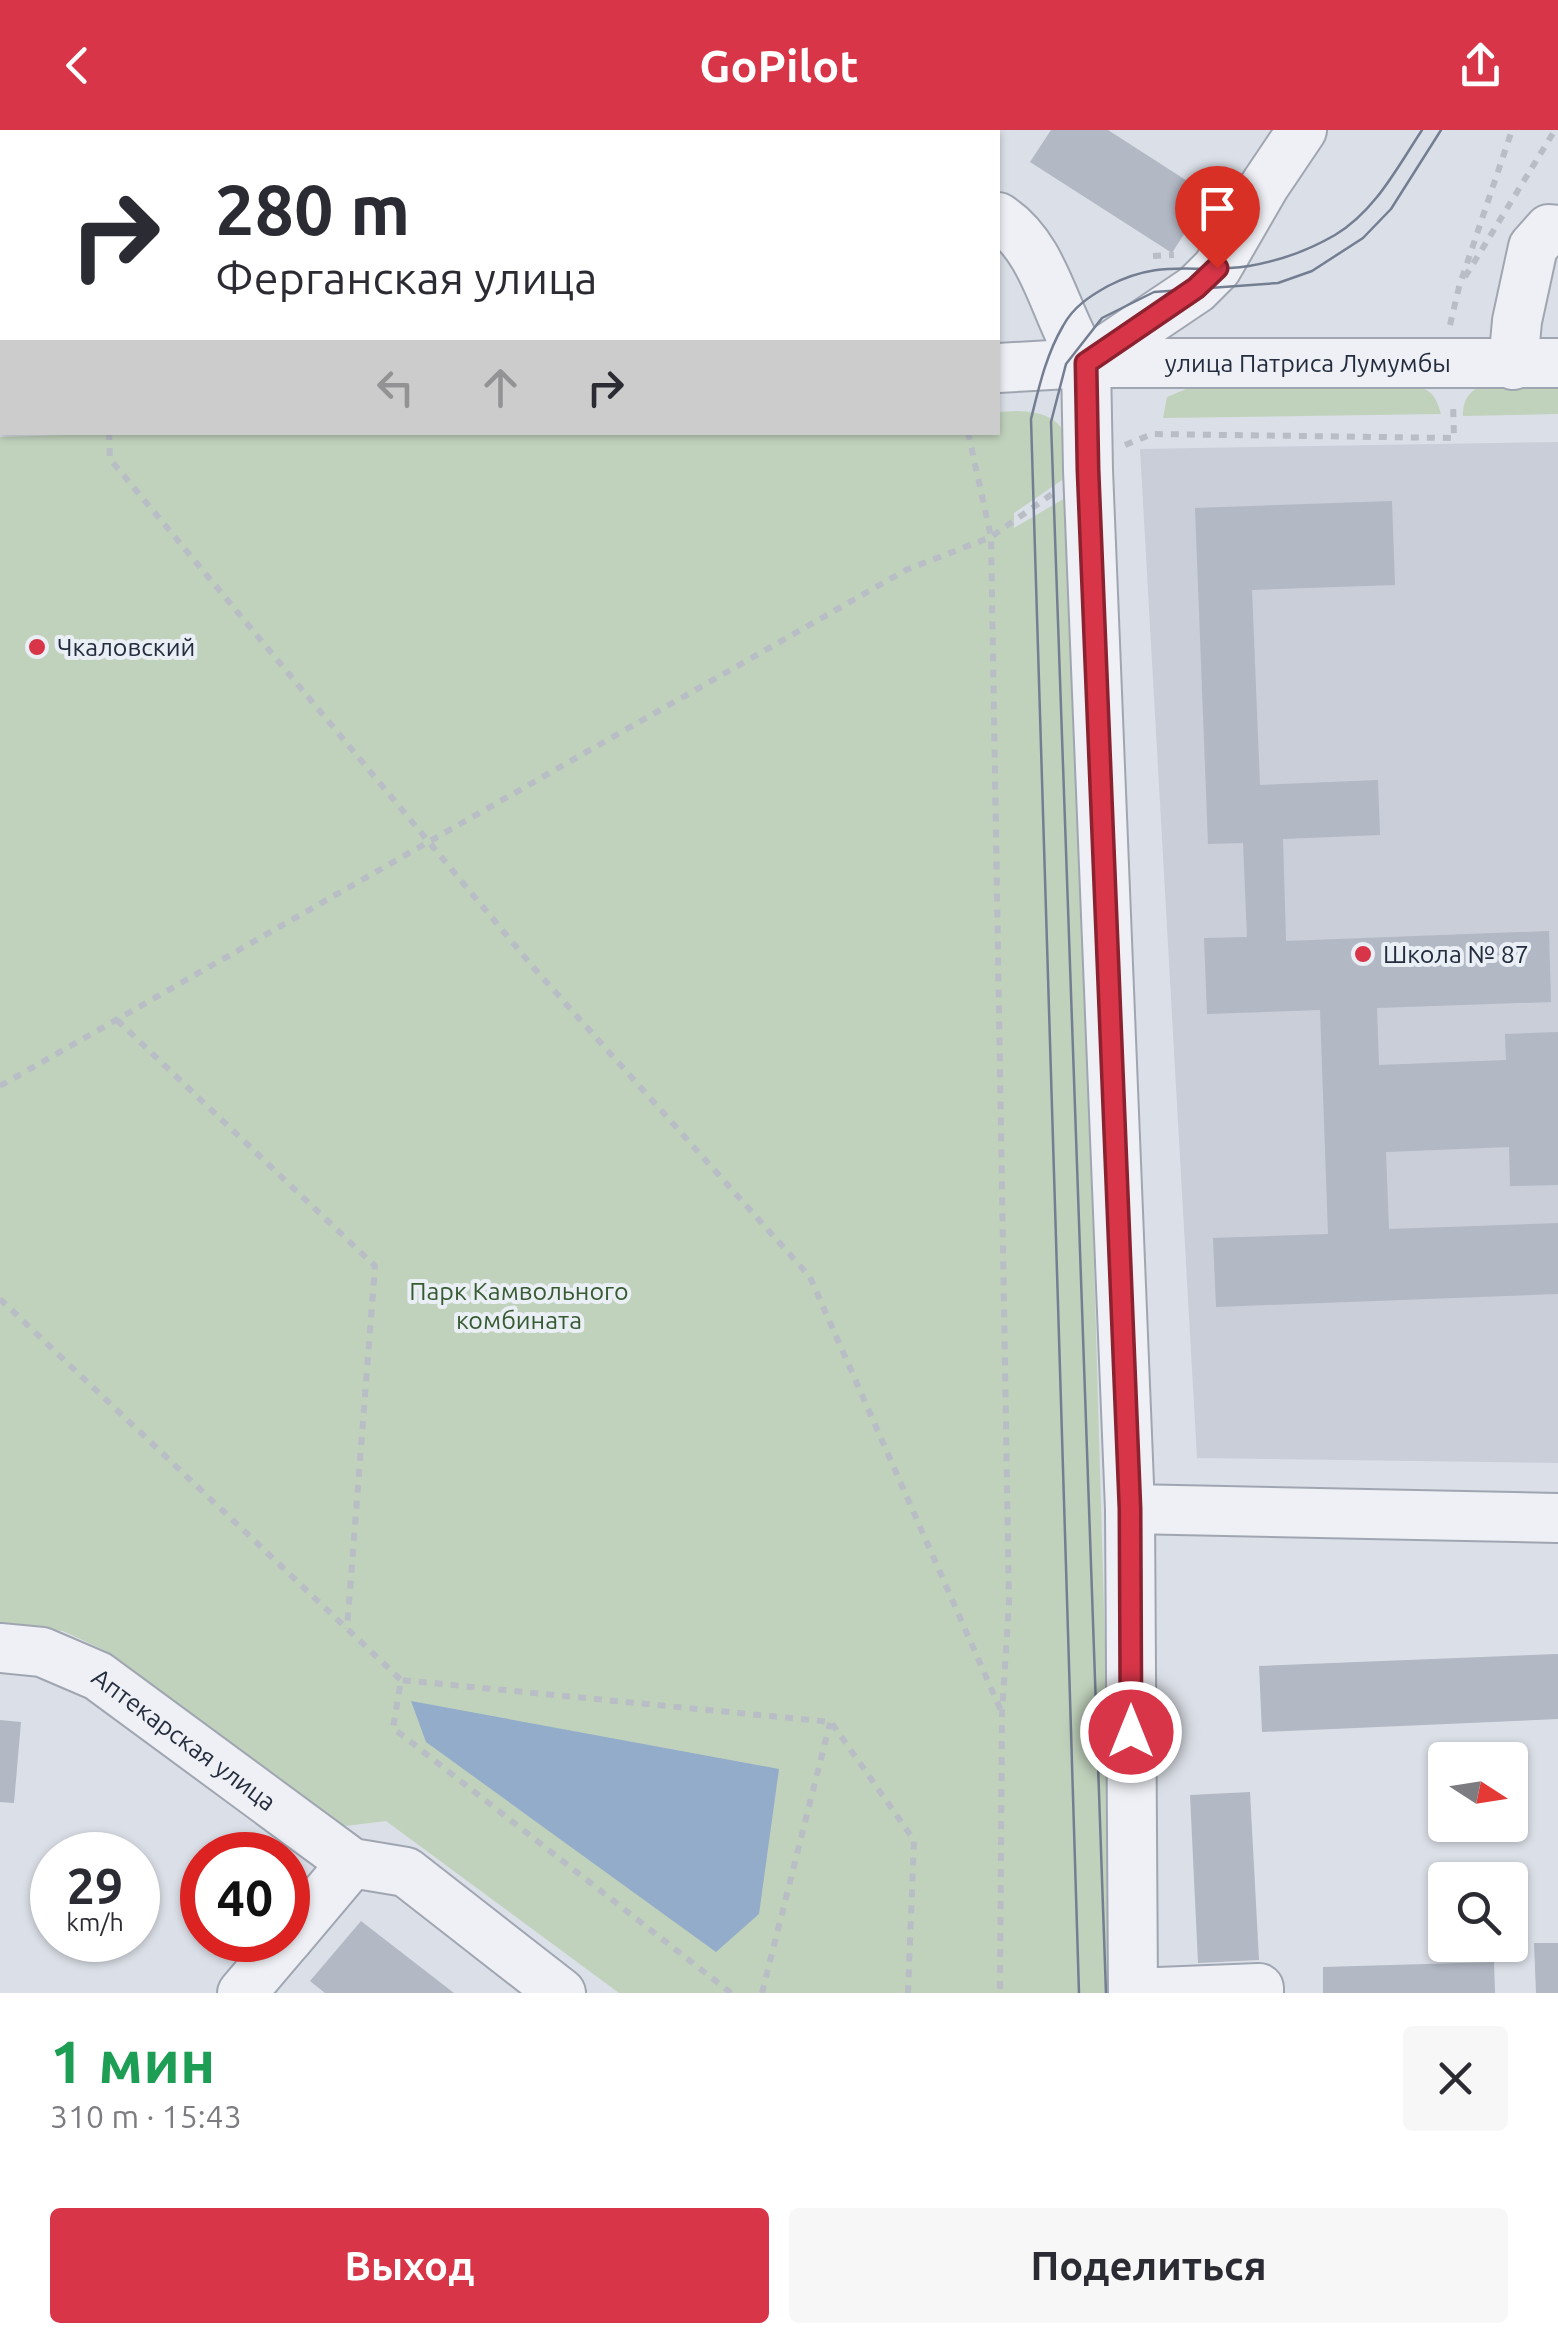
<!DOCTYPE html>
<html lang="ru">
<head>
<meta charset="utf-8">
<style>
	body { margin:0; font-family:Ubuntu,sans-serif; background:#f7f7f7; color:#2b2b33; height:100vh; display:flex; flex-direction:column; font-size:38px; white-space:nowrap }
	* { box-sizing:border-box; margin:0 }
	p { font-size:32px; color:#7c7c81 }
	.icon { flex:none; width:55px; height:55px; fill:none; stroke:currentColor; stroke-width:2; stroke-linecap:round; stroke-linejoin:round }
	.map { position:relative; height:1863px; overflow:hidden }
	.sheet { display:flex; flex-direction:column; background:#fff; flex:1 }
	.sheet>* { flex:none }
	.guide { position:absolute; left:0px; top:0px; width:1000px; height:305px; box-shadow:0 2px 8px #0004; background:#fff; color:#2b2b33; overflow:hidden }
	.needle { width:65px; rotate:102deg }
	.tools { position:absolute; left:1428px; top:1612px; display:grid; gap:20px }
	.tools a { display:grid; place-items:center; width:100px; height:100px; border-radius:10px; background:#fff; box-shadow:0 2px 8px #0004; font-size:50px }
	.speed { position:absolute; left:30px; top:1702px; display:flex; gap:20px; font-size:50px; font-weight:700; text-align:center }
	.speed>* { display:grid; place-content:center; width:130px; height:130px; border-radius:50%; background:#fff; box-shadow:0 2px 8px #0004; line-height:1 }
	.speed small { font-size:25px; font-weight:400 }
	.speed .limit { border:15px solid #d22; background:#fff; color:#111 }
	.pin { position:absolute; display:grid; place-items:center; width:85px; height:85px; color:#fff; margin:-102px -42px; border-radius:50% 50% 50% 0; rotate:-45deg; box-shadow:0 0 10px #0007 }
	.pin .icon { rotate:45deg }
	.me { position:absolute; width:110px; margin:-55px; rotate:0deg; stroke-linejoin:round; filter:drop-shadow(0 0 8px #0008) }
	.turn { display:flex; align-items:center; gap:35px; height:210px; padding:0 50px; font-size:45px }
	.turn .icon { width:130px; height:130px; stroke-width:2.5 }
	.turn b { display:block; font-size:70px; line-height:85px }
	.lanes { display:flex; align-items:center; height:95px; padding:0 50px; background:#0003; justify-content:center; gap:50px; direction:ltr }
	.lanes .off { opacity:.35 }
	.round { display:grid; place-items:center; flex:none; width:105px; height:105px; border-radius:10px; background:#f7f7f7 }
	.overview { display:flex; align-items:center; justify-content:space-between; height:170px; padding:0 50px }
	h1 { font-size:60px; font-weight:600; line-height:75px; color:#1e9e55 }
	.button { display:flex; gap:20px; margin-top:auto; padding:20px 50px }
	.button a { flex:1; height:115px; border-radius:10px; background:#d83548; color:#fff; font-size:40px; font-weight:600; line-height:115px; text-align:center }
	.button a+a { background:#f7f7f7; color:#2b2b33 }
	header { display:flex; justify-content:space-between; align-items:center; height:130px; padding:0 50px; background:#d83548; color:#fff; font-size:45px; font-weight:600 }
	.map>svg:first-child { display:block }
</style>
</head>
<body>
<header><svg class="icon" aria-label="back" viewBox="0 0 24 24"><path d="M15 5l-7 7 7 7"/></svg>GoPilot<svg class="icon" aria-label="share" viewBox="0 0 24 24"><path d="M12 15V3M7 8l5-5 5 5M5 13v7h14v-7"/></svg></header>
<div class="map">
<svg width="1558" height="1863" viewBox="0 0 1558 1863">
	<rect width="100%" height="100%" fill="#dbdfe7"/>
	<path fill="#c9ced9" d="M1558,312V1333L1197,1328L1140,319Z"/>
	<path fill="#c0d2bc" d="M1558,254V284L1463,286C1463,270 1468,262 1483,255Z
		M1407,255C1429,258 1435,262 1441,284L1163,288L1167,267L1186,259Z
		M1017,281C1063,283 1069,300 1071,344L1014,383V398L1072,364L1115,1863H619L386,1691L345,1696L106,1521L63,1501L0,1496V307L161,302H998V282Z"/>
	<path fill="#93acca" d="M411,1571L779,1639L759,1784L716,1822L426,1612Z"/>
	<path fill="#b2b8c4" d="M1051,0H1108L1209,65L1172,123L1030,32Z
		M1392,371L1395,455L1252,460L1260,655L1378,650L1380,705L1283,709L1286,811L1549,801L1551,872L1377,878L1379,935L1506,930L1505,904L1558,902V1055L1510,1056L1509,1017L1386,1022L1389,1099L1558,1093V1164L1216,1177L1213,1108L1328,1104L1320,880L1207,884L1204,808L1247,807L1243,713L1208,714L1195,378Z
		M1558,1524V1589L1262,1602L1259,1536Z
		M0,1590L21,1592L14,1673L0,1672Z
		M1250,1662L1259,1830L1198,1833L1190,1665Z
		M361,1791L454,1863H325L310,1851Z
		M1534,1813H1558V1863H1536Z
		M1494,1832L1495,1863H1323V1837Z"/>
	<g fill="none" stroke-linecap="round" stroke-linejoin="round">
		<g stroke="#a0a6b1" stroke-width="52">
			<g id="minor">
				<path d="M857,0L861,2"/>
				<path d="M998,87C1047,118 1055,189 1086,233"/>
				<path d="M1086,233L1088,340L1130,1379L1133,1863"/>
				<path d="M1086,233L1196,159L1217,138L1265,55L1302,0"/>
				<path d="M1513,235L1517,191L1533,117L1549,99L1558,100"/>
				<path id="s1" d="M998,238L1086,233H1558"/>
				<path d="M0,273H2"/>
				<path d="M1130,1379L1558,1388"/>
				<path id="s2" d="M0,1518L42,1522L98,1546L352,1733L406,1742L561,1863"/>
				<path d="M288,1809L352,1733"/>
				<path d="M242,1863L287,1810"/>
				<path d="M1133,1863L1259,1858V1863"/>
			</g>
		</g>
		<path stroke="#b9bdc5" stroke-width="6" stroke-dasharray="8 8" stroke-linecap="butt" d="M1153,126L1174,125
			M1465,147L1555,0
			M1450,195L1459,157L1512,0
			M109,302L110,329L533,837L810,1147L1002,1583
			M968,302L991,407L1009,1473L1002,1583L1000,1863
			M1125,315L1152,304L1454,308L1453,272
			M117,890L375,1136L347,1499
			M0,956L906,440L991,407L1052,364
			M0,1169L401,1550
			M731,1863L393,1598L401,1550L831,1592L914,1710L908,1863
			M762,1863L830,1593"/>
		<use href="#minor" stroke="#eef0f5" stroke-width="48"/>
		<path stroke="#747e92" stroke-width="2.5" d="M1079,1863L1031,289C1039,257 1046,225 1063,196C1073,177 1090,166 1108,156C1164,127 1193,145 1249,136C1279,131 1309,120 1335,105C1375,81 1397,38 1422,0
			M1106,1863L1051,292L1066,234L1102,188L1154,162L1278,153L1312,141L1363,108L1391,79L1441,0"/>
	</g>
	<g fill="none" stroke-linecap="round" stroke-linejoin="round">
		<g stroke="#8c222f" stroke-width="25">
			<path id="route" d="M1131,1602L1130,1379L1088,340L1086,233L1196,158L1217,138"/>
		</g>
		<use href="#route" stroke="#d83548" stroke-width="18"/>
	</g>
	<g fill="#d83548" stroke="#eaeef5" stroke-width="4">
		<circle cx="37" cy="517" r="10"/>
		<circle cx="1363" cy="824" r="10"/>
	</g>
	<g text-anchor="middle" stroke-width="8" stroke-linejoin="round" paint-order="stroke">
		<g font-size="25" fill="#242d3e" stroke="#eaeef5">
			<text dy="9" stroke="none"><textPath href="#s1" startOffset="310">улица Патриса Лумумбы</textPath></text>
			<text dy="9" stroke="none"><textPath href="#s2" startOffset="210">Аптекарская улица</textPath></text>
		</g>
		<g font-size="25" fill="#242d3e" stroke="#eaeef5" text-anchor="start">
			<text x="57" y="526">Чкаловский</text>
			<text x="1383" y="833">Школа № 87</text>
		</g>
		<g font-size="25" fill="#375b31" stroke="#eaeef5">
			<text x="519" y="1170">Парк Камвольного<tspan x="519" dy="29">комбината</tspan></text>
		</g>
	</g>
</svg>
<div class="tools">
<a><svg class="needle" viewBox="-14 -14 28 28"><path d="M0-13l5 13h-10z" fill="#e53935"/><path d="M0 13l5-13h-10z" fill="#7c7c81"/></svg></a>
<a><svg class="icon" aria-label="search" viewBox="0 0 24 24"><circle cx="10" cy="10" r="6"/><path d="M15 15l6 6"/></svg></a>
</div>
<div class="speed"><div>29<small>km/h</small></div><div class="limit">40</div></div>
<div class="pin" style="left:1217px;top:138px;background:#d93025"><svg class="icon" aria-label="arrive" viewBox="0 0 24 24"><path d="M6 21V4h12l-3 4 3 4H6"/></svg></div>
<svg class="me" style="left:1131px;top:1602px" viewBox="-20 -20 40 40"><circle r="17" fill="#d83548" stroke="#fff" stroke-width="3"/><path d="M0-11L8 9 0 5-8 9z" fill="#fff"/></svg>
<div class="guide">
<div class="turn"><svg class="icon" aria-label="right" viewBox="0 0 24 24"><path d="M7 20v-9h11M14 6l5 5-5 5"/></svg><div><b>280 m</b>Ферганская улица</div></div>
<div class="lanes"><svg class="icon off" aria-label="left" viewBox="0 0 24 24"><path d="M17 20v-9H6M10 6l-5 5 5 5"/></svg><svg class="icon off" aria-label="ahead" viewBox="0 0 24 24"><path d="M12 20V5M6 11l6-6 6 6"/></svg><svg class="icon" aria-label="right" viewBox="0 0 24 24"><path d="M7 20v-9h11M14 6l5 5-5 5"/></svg></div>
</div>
</div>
<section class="sheet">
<div class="overview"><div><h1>1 мин</h1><p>310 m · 15:43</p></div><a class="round"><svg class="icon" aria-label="close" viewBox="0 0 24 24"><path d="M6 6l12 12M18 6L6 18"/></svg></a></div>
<div class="button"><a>Выход</a><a>Поделиться</a></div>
</section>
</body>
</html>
